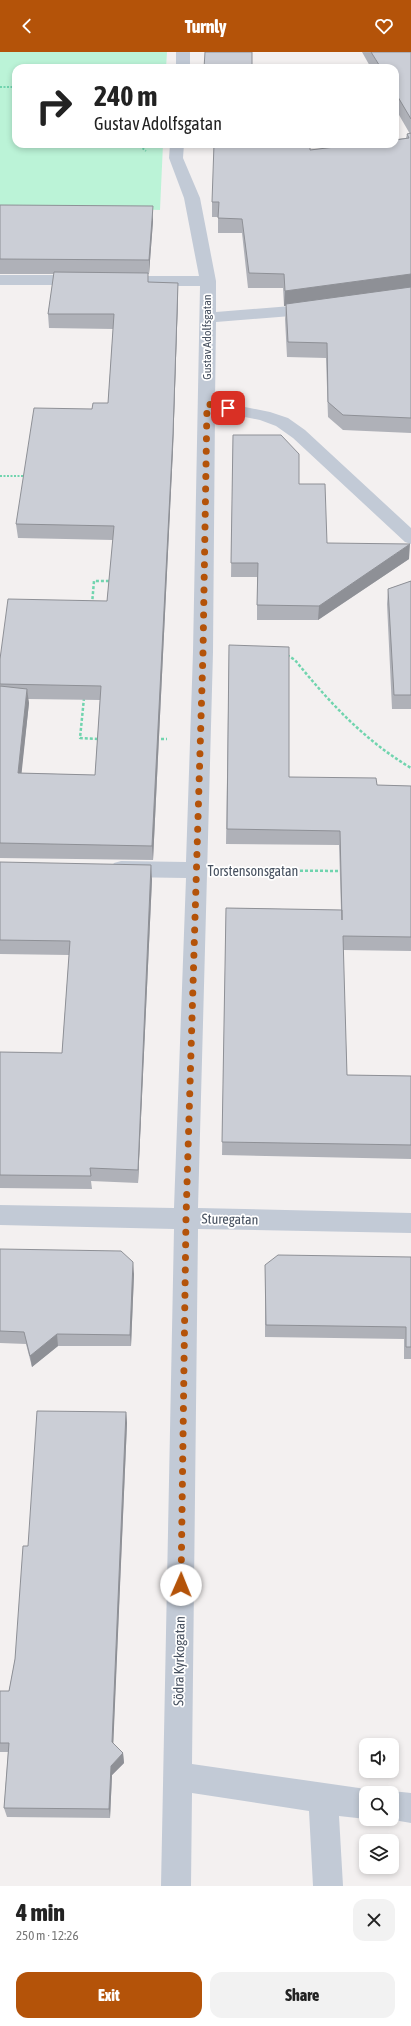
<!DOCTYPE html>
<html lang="en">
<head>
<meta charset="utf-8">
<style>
	body { margin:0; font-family:"Asap Condensed",sans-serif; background:#f2f2f2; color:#222; height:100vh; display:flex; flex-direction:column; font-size:15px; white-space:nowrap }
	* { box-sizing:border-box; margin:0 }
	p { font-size:13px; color:#767676 }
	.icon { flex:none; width:22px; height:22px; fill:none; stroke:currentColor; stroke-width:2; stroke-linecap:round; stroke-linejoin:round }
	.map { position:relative; height:1834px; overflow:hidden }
	.sheet { display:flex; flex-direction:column; background:#fff; flex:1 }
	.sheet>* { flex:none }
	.banner { position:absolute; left:12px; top:12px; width:387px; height:84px; border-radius:12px; box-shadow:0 2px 6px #0003; background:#fff; color:#222; overflow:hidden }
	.tools { position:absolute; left:359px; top:1686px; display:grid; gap:8px }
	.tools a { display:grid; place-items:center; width:40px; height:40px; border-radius:8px; background:#fff; box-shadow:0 2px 6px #0003; font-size:20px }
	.pin { position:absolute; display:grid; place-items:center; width:34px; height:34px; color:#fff; margin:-17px; border-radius:8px; box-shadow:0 2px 6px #0006 }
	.me { position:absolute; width:44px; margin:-22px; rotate:1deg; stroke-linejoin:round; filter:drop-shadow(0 0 3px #0008) }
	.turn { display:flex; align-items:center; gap:14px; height:84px; padding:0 16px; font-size:18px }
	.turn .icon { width:52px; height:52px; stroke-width:2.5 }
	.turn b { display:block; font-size:28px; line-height:34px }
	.round { display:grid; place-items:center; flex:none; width:42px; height:42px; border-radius:12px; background:#f2f2f2 }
	.head { display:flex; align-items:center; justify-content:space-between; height:68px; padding:0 16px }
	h1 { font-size:24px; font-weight:800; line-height:30px }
	.action { display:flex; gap:8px; margin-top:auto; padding:8px 16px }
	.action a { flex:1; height:46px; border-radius:12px; background:#b45309; color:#fff; font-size:16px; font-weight:800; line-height:46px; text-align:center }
	.action a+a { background:#f2f2f2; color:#222 }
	header { display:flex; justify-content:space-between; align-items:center; height:52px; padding:0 16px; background:#b45309; color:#fff; font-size:18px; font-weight:800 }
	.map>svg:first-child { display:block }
</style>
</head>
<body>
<header><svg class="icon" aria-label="back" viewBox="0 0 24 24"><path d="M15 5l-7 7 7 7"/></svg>Turnly<svg class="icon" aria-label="heart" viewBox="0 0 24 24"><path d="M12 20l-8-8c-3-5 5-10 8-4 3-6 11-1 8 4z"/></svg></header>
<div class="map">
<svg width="411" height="1834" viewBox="0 0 411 1834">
	<rect width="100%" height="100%" fill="#f3f0f0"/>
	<path fill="#bbf3d7" d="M0,0H167L166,16H16V92H163L160,158L0,153Z"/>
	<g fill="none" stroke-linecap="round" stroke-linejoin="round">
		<path stroke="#70d4ae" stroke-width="2" stroke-dasharray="2 1.5" stroke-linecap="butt" d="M0,35H16
			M137,92L146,99
			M0,424H25"/>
		<path stroke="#70d4ae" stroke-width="2.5" stroke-dasharray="3 2" stroke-linecap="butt" d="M92,552L94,529H111
			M287,603L295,608C329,650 364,688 411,716
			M84,646L80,686L99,687
			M156,687H167
			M230,818L341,819"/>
		<path fill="#c2cad6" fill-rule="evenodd" d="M176,0H190V16H176Z
			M170,92H184L183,106L200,146L216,229V260L316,252L322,254L324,257L322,260L316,262L216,270L215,349L270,360L288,366L305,378L411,476V492L405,490L293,386L276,374L260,368L215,359L213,600L198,1156L411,1161V1181L198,1177L192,1712L366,1737L375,1741H366V1767L339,1764L343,1834H313L309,1759L192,1741L191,1834H161L174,1177L0,1173V1153L174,1156L186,826L121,825L114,823L110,817L114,811L121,809L186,810L193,600L200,234H119L113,232L111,229L113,226L119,224H199L184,146L169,106Z
			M0,223H82L88,225L90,228L88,231L82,233H0Z
			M392,1739L411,1741V1771L388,1767H392V1741H388Z"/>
	</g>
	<path fill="#afb1b8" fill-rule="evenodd" d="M362,0H411V381L343,378L328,365L326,306L287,305L285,267L286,253L284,254L283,236H248L242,181H218V165H212V150L310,98L406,86L407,82H410L395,56V16H371Z
		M0,153L153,169L149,222H148V230L178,231V245L173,397L153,808L0,806V607L107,549L113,488L18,486L16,472L92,357L108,351L113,277L49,276L48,262L54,222H0ZM28,647L100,648L95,723L21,721L29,651Z
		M233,383L299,432L327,491L409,507L318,568H257V525H231Z
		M411,529V657H392L387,552L388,537Z
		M229,593L289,725L377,733L411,734V899L343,898L347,1023L411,1024V1107L222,1103L226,856L341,858L339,793L226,792Z
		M0,810L152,827L138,1131L91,1129L92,1137L0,1136V1000L62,1001L69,903L0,902Z
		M0,1197L134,1222L131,1294H58L32,1315L26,1292L0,1291Z
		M411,1205V1307H404V1287L265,1285V1213Z
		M126,1360L127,1371L113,1691L123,1701L124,1711L112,1723L110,1766L7,1765L4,1756L8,1700H0V1639H9L15,1607L28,1494Z"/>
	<path fill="#8e9096" d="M153,154V169L149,222V208Z
		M411,222V237L284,254L285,239Z
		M178,231V245L173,397L153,808L152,794Z
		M410,492L409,507L318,568L319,554Z
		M27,637L29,651L20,736L18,721Z
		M151,813L152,827L138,1131V1118Z
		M133,1210L134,1222L131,1294L130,1283Z
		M57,1282L58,1294L32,1315L30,1304Z
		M126,1360L127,1371L113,1699L112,1690Z
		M123,1701L124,1711L112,1723L110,1766L109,1757L111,1714Z"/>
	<path fill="#cbced6" stroke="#8e9096" d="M205,0H252V16H204Z
		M371,0H411V67L395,40V16H381Z
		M411,81V222L285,239L284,222L249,221L242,167L218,166L219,150H212L214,92H310V98L360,92H395V88L409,86L407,82Z
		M0,153L153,154L149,208L0,207Z
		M54,220L148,221V230L178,231L173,382L152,794L0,791V634L27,637L18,721L95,723L101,634L0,632V607L8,547L107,549L114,474L16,472L34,356L92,357L93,351H108L114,262H48Z
		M411,235V366L343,363L328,350L327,291L288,290L286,252Z
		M233,383H281L299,402V432H325L327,491L410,492L319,554L257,553L258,511H231Z
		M411,529V643H394L388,537Z
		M229,593L289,595V725L376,726L377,733L411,734V885L343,884L347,1023L411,1024V1093L222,1090L226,856L342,858V868L340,779L227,777Z
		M0,810L151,813L138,1118L90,1116L91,1124L0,1123V1000L62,1001L70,889L0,888Z
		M0,1197L121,1199L133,1210L130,1283L57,1282L30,1304L24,1280L0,1279Z
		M278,1203L411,1205V1295H406V1275L266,1273L265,1213Z
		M37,1359L126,1360L112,1690L123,1701L111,1714L109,1757L4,1756L9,1691H0V1639H9L15,1607L23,1494H28Z"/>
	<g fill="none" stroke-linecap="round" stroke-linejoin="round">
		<path stroke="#b45309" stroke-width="7" stroke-dasharray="0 12.6" d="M181,1533L186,1166L203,600L207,352L228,356"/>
	</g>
	<g text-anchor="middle" stroke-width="3.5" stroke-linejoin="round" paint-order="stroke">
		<g font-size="12" fill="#46505f" stroke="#fff">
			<text transform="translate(207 285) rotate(-90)" y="4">Gustav Adolfsgatan</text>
		</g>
		<g font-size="14" fill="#46505f" stroke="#fff">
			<text x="253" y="824">Torstensonsgatan</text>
			<text transform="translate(230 1167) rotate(1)" y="5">Sturegatan</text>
			<text transform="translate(179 1609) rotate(-89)" y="5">Södra Kyrkogatan</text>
		</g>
	</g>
</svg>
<div class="tools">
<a><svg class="icon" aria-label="sound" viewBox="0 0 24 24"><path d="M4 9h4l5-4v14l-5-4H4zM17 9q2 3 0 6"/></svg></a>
<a><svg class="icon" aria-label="search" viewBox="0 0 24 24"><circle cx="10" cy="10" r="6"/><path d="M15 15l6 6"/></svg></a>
<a><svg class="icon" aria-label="layers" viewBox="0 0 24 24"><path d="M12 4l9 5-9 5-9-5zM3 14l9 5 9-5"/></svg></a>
</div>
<div class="pin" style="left:228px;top:356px;background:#d93025"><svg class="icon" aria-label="arrive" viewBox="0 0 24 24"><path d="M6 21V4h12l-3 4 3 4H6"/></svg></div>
<svg class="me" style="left:181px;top:1533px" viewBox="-20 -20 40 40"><circle r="19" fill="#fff"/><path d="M0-13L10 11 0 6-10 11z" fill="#b45309"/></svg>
<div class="banner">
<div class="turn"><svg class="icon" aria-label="right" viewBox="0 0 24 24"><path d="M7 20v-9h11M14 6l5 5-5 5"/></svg><div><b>240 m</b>Gustav Adolfsgatan</div></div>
</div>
</div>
<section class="sheet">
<div class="head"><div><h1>4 min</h1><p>250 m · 12:26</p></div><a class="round"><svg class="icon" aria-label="close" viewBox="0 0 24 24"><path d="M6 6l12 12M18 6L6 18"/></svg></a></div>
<div class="action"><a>Exit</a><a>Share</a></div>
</section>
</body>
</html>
